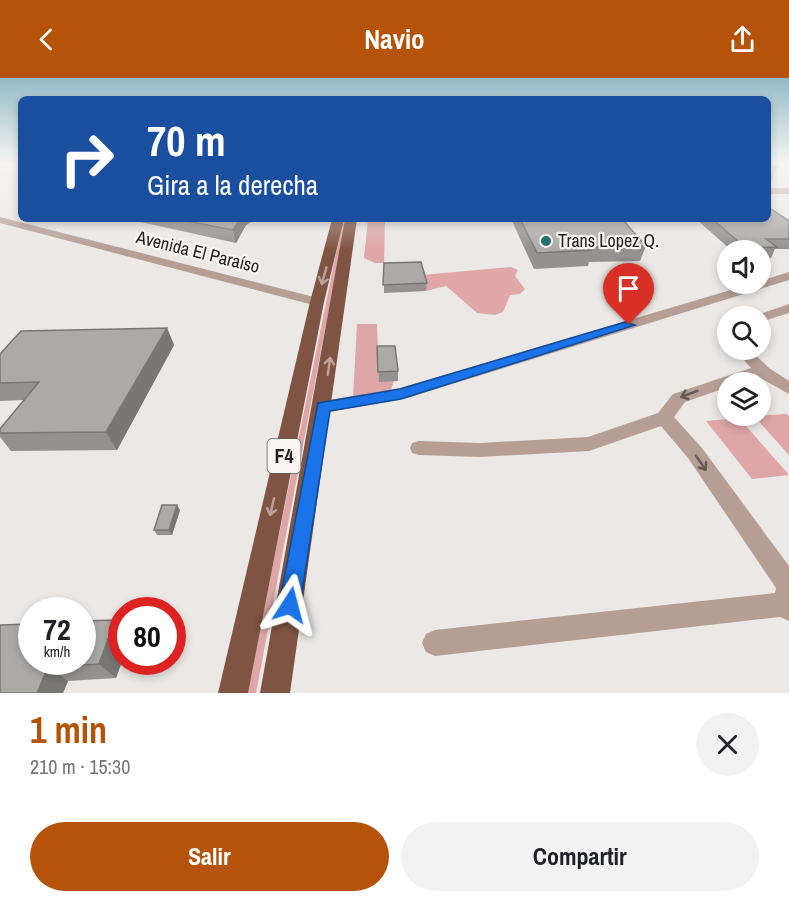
<!DOCTYPE html>
<html lang="es">
<head>
<meta charset="utf-8">
<style>
	body { margin:0; font-family:"Archivo Narrow",sans-serif; background:#f2f2f2; color:#202124; height:100vh; display:flex; flex-direction:column; font-size:22px; white-space:nowrap }
	* { box-sizing:border-box; margin:0 }
	p { font-size:20px; color:#757577 }
	.icon { flex:none; width:33px; height:33px; fill:none; stroke:currentColor; stroke-width:2; stroke-linecap:round; stroke-linejoin:round }
	.map { position:relative; height:615px; overflow:hidden }
	.side { display:flex; flex-direction:column; background:#fff; flex:1 }
	.side>* { flex:none }
	.hud { position:absolute; left:18px; top:18px; width:753px; height:126px; border-radius:9px; box-shadow:0 3px 9px #0003; background:#1a4fa0; color:#fff; overflow:hidden }
	.fabs { position:absolute; left:717px; top:162px; display:grid; gap:12px }
	.fabs a { display:grid; place-items:center; width:54px; height:54px; border-radius:50%; background:#fff; box-shadow:0 3px 9px #0003; font-size:30px }
	.speed { position:absolute; left:18px; top:519px; display:flex; gap:12px; font-size:30px; font-weight:700; text-align:center }
	.speed>* { display:grid; place-content:center; width:78px; height:78px; border-radius:50%; background:#fff; box-shadow:0 3px 9px #0003; line-height:1 }
	.speed small { font-size:15px; font-weight:400 }
	.speed .limit { border:9px solid #d22; background:#fff; color:#111 }
	.pin { position:absolute; display:grid; place-items:center; width:51px; height:51px; color:#fff; margin:-62px -26px; border-radius:50% 50% 50% 0; rotate:-45deg; box-shadow:0 0 6px #0007 }
	.pin .icon { rotate:45deg }
	.me { position:absolute; width:66px; margin:-33px; rotate:9deg; stroke-linejoin:round; filter:drop-shadow(0 0 4px #0008) }
	.turn { display:flex; align-items:center; gap:21px; height:126px; padding:0 30px; font-size:27px }
	.turn .icon { width:78px; height:78px; stroke-width:2.5 }
	.turn b { display:block; font-size:42px; line-height:51px }
	.round { display:grid; place-items:center; flex:none; width:63px; height:63px; border-radius:32px; background:#f2f2f2 }
	.head { display:flex; align-items:center; justify-content:space-between; height:102px; padding:0 30px }
	h1 { font-size:36px; font-weight:800; line-height:45px; color:#b45309 }
	.cta { display:flex; gap:12px; margin-top:auto; padding:12px 30px }
	.cta a { flex:1; height:69px; border-radius:36px; background:#b45309; color:#fff; font-size:24px; font-weight:800; line-height:69px; text-align:center }
	.cta a+a { background:#f2f2f2; color:#202124 }
	header { display:flex; justify-content:space-between; align-items:center; height:78px; padding:0 30px; background:#b45309; color:#fff; font-size:27px; font-weight:800 }
	.map>svg:first-child { display:block }
</style>
</head>
<body>
<header><svg class="icon" aria-label="back" viewBox="0 0 24 24"><path d="M15 5l-7 7 7 7"/></svg>Navio<svg class="icon" aria-label="share" viewBox="0 0 24 24"><path d="M12 15V3M7 8l5-5 5 5M5 13v7h14v-7"/></svg></header>
<div class="map">
<svg width="789" height="615" viewBox="0 0 789 615">
	<rect width="100%" height="100%" fill="#ebe8e5"/>
	<path fill="#dea6a7" d="M343,141H346L256,615H247Z
		M368,141H385L384,185H375L364,180Z
		M357,246H377L379,303H394L390,314L353,320Z
		M787,336L789,339V377L754,338Z
		M739,340L789,397L752,401L706,343Z"/>
	<path fill="#e1a6a8" d="M511,189L518,192L515,198L525,211L520,216L510,217L503,234L495,237L477,235L446,208L426,213L422,197Z"/>
	<g fill="none" stroke-linecap="round" stroke-linejoin="round">
		<path fill="#b69e95" fill-rule="evenodd" d="M768,110H789V116H768Z
			M789,194V202L407,320L323,335L314,329L323,323L400,310L751,206H760V203Z
			M789,226V235L760,244V238H754Z
			M735,272H750L769,290L789,303V316L760,300L728,304V309L685,324L674,339L702,370L789,488V543L780,539L435,578L426,574L422,565L426,556L435,552L775,515L776,510L688,380L661,348L589,373L480,379L419,377L412,375L410,370L412,365L419,363L480,365L588,359L658,335L673,316L751,290Z"/>
		<path fill="#b69e95" fill-rule="evenodd" d="M0,139L322,221L324,224L317,228L0,145Z"/>
		<path fill="#805443" fill-rule="evenodd" d="M332,141H344L324,224L248,615H218L310,224Z
			M345,141H357L290,615H260Z"/>
	</g>
	<path fill="#939290" d="M768,85L777,89L771,102H768Z
		M127,141H256L246,147L236,165Z
		M511,141H622L646,168L640,183L589,184L588,188L534,191Z
		M696,141H768L789,143V171H775L771,180H760V172H731Z
		M384,185L427,205L426,213L384,215Z
		M167,250L174,267L117,372L11,373L0,359V351L24,322L0,323V276Z
		M377,268L398,293V303L379,304Z
		M180,432L172,457H157L154,452Z
		M115,542L122,548V583L116,600L68,603L63,615H0Z"/>
	<path fill="#787775" d="M240,141H256L246,147L236,165L233,152Z
		M167,250L174,267L117,372L106,354Z
		M177,427L180,432L172,457L169,452Z
		M115,542L122,548V583L116,600L99,586Z
		M48,589L68,603L63,615H37Z"/>
	<path fill="#abaaa7" stroke="#787775" stroke-width="1.5" d="M768,85H770L777,89H768Z
		M768,129L789,143V161H766L777,169L746,170L712,141H768Z
		M177,141H240L233,152Z
		M520,141H622L646,168L590,169L592,172L537,175Z
		M421,184L427,205L383,207L384,185Z
		M167,250L106,354L0,355V351L39,304L0,305V276L21,253Z
		M377,268H395L398,293L378,294Z
		M162,427H177L169,452H154Z
		M115,542L99,586L48,589L37,615H0V547L32,546V584H82V543Z"/>
	<defs><path id="oneway-shaft" d="M-6 0H5M1.5-3L5.5 0L1.5 3" fill="none" stroke-width="1.6" stroke-linecap="round" stroke-linejoin="round" transform="scale(1.5)"/></defs>
	<g stroke="#bca49a">
		<use href="#oneway-shaft" transform="translate(324 198) rotate(106)"/>
		<use href="#oneway-shaft" transform="translate(329 288) rotate(-82)"/>
		<use href="#oneway-shaft" transform="translate(272 429) rotate(103)"/>
	</g>
	<g stroke="#655955">
		<use href="#oneway-shaft" transform="translate(689 316) rotate(160)"/>
		<use href="#oneway-shaft" transform="translate(701 385) rotate(55)"/>
	</g>
	<linearGradient id="sky" x2="0" y2="1"><stop stop-color="#95bbc6"/><stop offset="0.5" stop-color="#f6f5f3"/><stop offset="1" stop-color="#f6f5f3" stop-opacity="0"/></linearGradient>
	<rect width="789" height="171" fill="url(#sky)"/>
	<path fill="#1a73e8" stroke="#114b97" stroke-width="1.5" d="M625,244L635,247L401,321L330,333L300,527L297,534L290,537L282,534L279,527L318,325L400,311Z"/>
	<circle fill="#246f70" stroke="#f8f5f2" stroke-width="2" cx="546" cy="163" r="6"/>
	<g text-anchor="middle" stroke-width="4.5" stroke-linejoin="round" paint-order="stroke">
		<g font-size="18" fill="#222120" stroke="#f8f5f2" text-anchor="start">
			<text x="558" y="169">Trans Lopez Q.</text>
		</g>
		<g font-size="18" fill="#222120" stroke="#f8f5f2">
			<text transform="translate(198 174) rotate(14)" y="6">Avenida El Paraíso</text>
		</g>
		<rect fill="#f8f5f2" stroke="#62615f" stroke-width="1.5" x="267.5" y="361" width="33" height="34" rx="4.5"/>
		<g font-size="20" font-weight="bold" fill="#222120">
			<text x="284" y="385">F4</text>
		</g>
	</g>
</svg>
<div class="fabs">
<a><svg class="icon" aria-label="sound" viewBox="0 0 24 24"><path d="M4 9h4l5-4v14l-5-4H4zM17 9q2 3 0 6"/></svg></a>
<a><svg class="icon" aria-label="search" viewBox="0 0 24 24"><circle cx="10" cy="10" r="6"/><path d="M15 15l6 6"/></svg></a>
<a><svg class="icon" aria-label="layers" viewBox="0 0 24 24"><path d="M12 4l9 5-9 5-9-5zM3 14l9 5 9-5"/></svg></a>
</div>
<div class="speed"><div>72<small>km/h</small></div><div class="limit">80</div></div>
<div class="pin" style="left:629px;top:247px;background:#d93025"><svg class="icon" aria-label="arrive" viewBox="0 0 24 24"><path d="M6 21V4h12l-3 4 3 4H6"/></svg></div>
<svg class="me" style="left:290px;top:527px" viewBox="-20 -20 40 40"><path d="M0-17L14 15 0 8-14 15z" fill="#1a73e8" stroke="#fff" stroke-width="4"/></svg>
<div class="hud">
<div class="turn"><svg class="icon" aria-label="right" viewBox="0 0 24 24"><path d="M7 20v-9h11M14 6l5 5-5 5"/></svg><div><b>70 m</b>Gira a la derecha</div></div>
</div>
</div>
<section class="side">
<div class="head"><div><h1>1 min</h1><p>210 m · 15:30</p></div><a class="round"><svg class="icon" aria-label="close" viewBox="0 0 24 24"><path d="M6 6l12 12M18 6L6 18"/></svg></a></div>
<div class="cta"><a>Salir</a><a>Compartir</a></div>
</section>
</body>
</html>
